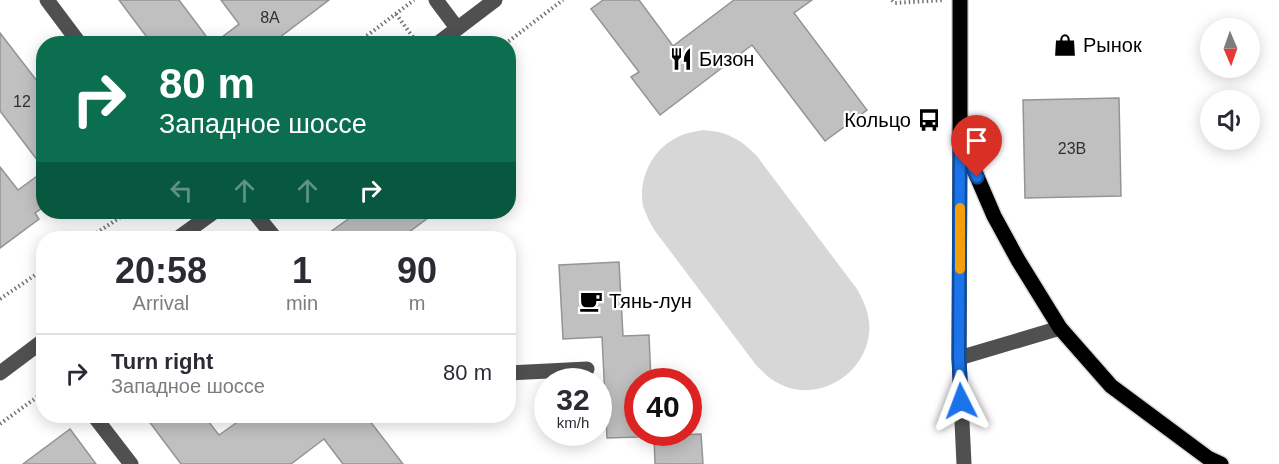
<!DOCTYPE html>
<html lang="en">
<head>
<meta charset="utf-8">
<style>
	body { margin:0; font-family:Arial,sans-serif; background:#f2f2f3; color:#2b2b33; height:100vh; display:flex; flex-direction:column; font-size:22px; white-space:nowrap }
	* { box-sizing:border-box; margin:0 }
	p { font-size:20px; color:#7c7c81 }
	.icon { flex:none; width:33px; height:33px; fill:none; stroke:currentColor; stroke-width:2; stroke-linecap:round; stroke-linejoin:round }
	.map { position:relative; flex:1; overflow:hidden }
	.panel { position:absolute; left:36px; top:231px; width:480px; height:192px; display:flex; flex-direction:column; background:#fff; border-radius:24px; box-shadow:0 3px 15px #0003 }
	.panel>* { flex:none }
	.guide { position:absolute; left:36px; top:36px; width:480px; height:183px; border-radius:24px; box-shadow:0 3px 15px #0003; background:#0b6e4f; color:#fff; overflow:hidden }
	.needle { width:39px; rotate:178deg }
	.buttons { position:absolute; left:1200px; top:18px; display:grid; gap:12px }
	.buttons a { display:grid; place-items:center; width:60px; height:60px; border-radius:50%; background:#fff; box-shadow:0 3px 15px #0003; font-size:30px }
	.speed { position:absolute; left:534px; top:368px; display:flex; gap:12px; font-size:30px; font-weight:700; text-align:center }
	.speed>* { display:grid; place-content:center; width:78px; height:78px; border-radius:50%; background:#fff; box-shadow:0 3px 15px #0003; line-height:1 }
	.speed small { font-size:15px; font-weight:400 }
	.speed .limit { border:9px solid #d22; background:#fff; color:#111 }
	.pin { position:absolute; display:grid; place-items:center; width:51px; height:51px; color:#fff; margin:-62px -26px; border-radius:50% 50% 50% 0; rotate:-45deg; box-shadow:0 0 6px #0007 }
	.pin .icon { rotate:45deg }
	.me { position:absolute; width:66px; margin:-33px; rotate:357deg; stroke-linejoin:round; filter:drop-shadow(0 0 4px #0008) }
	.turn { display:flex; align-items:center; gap:21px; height:126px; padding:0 24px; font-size:27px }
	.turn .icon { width:78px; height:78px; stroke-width:2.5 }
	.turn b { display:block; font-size:42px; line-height:51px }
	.lanes { display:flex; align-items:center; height:57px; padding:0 24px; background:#0003; justify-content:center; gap:30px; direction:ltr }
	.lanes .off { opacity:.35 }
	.eta { display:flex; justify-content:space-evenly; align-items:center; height:102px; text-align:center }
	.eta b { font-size:36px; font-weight:600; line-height:42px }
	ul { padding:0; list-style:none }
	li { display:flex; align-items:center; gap:18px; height:78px; padding:0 24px; border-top:2px solid #e1e1e2 }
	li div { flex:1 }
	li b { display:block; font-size:22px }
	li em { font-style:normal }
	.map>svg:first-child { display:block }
</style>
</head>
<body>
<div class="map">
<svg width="1279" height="464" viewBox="0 0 1279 464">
	<rect width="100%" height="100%" fill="#fff"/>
	<path fill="#d7d7d7" d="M703,130C727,132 739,138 756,155L857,289C865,303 871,317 869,334C864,376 816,404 778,383C769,379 763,372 756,365L655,231C650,223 646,215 643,206C638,179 652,150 676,138C684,133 693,132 703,130Z"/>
	<path fill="#c0c0c0" stroke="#949494" stroke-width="1.5" d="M119,0H179L212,44H152Z
		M221,0H329L271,44H213L239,24Z
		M603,0H639L673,46L734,0H812L794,13L867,110L825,141L752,45L660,115L631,77L639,72L591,9Z
		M0,33L44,90V169L0,111Z
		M1119,98L1121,196L1025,198L1023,100Z
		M0,167L18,190L44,171V207L35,213L39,219L0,248Z
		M358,212H436L401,238H322Z
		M619,262L623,336L649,335L651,381H638V437L607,438L602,337L563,339L559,265Z
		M145,416H204L219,435L246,416H366L403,464H343L324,439L291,464H181Z
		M70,429L96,464H23Z
		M701,434L703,464H655L654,436Z"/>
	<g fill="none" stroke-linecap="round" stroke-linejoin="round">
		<g stroke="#dbdbdb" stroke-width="18">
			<path id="major" d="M960,0V137L994,216L1018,260L1060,328L1111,386L1208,458L1221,464"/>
		</g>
		<path stroke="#727272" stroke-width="4" stroke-dasharray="1.5 3" stroke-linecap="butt" d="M892,0L895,3L944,0
			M396,14L418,44
			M356,44L414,0
			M505,44L563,0
			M89,238L128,212
			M0,299L44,269
			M0,424L44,392"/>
		<path stroke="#505050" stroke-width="15" d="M47,0L80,44
			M436,0L457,28
			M437,44L495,0
			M960,137L959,358L964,464
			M254,212L275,238
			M178,238L214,212
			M959,358L1060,328
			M0,373L44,340
			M508,373L587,369
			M94,416L131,464"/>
		<use href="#major" stroke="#000" stroke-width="15"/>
	</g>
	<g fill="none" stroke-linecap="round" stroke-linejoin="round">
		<g stroke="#114b97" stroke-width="15">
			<path id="route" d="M961,401L959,358L960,138L977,177"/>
		</g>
		<use href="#route" stroke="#1a73e8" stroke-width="10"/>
		<path stroke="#f59e0b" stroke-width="10" d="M960,269V208"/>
	</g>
	<defs>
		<g id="shop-bare" transform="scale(1.8)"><path d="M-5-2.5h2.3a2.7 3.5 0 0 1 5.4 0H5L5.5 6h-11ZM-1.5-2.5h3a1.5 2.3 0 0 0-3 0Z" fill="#000" stroke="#fff" stroke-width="2.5" paint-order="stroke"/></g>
		<g id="restaurant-bare" transform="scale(1.8)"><path d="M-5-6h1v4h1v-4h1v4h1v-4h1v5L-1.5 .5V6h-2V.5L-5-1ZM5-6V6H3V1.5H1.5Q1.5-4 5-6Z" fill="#000" stroke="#fff" stroke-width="2.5" paint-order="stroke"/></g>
		<g id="bus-bare" transform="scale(1.8)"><path d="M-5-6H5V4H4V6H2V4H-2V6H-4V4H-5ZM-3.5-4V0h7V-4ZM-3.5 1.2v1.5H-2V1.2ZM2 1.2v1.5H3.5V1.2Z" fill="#000" stroke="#fff" stroke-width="2.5" paint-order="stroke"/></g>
		<g id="cafe-bare" transform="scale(1.8)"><path d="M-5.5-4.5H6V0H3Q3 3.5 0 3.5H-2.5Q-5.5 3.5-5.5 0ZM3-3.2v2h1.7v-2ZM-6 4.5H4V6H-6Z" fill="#000" stroke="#fff" stroke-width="2.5" paint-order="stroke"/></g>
	</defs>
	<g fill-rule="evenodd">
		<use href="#shop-bare" x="1065" y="45"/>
		<use href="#restaurant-bare" x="681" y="59"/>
		<use href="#bus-bare" x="929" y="120"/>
		<use href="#cafe-bare" x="591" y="301"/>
	</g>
	<g text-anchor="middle" stroke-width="4.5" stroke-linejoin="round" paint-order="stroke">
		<g font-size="16" fill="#303030">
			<text x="270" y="23">8А</text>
			<text x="22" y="107">12</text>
			<text x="1072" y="154">23В</text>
		</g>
		<g font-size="20" fill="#000" stroke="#fff" text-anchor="start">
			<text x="1083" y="52">Рынок</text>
			<text x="699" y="66">Бизон</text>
			<text x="911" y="127" text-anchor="end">Кольцо</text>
			<text x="609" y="308">Тянь-лун</text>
		</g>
	</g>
</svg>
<div class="buttons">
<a><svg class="needle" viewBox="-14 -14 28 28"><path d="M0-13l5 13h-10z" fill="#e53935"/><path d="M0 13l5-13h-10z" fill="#7c7c81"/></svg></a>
<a><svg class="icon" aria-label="sound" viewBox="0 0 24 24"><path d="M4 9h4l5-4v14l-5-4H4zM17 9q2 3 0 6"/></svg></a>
</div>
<div class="speed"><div>32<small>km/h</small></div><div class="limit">40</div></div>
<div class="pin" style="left:977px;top:177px;background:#d93025"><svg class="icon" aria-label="arrive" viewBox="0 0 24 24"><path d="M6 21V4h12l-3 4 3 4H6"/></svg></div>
<svg class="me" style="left:961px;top:401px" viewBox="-20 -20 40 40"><path d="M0-17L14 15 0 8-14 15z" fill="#1a73e8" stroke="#fff" stroke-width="4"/></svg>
<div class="guide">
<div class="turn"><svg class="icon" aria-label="right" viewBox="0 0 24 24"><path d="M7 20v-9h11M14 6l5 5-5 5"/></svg><div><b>80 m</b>Западное шоссе</div></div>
<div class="lanes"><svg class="icon off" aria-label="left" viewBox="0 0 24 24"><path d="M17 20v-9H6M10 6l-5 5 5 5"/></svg><svg class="icon off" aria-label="ahead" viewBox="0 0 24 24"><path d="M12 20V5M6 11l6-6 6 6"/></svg><svg class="icon off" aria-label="ahead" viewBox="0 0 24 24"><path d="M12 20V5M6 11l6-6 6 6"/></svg><svg class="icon" aria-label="right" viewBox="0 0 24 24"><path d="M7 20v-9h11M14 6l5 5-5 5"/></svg></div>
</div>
<section class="panel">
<div class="eta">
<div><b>20:58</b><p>Arrival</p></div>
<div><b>1</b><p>min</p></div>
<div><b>90</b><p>m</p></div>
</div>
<ul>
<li><svg class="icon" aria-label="right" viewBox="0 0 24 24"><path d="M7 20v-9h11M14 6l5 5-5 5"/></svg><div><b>Turn right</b><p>Западное шоссе</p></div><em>80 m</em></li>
</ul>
</section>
</div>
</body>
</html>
